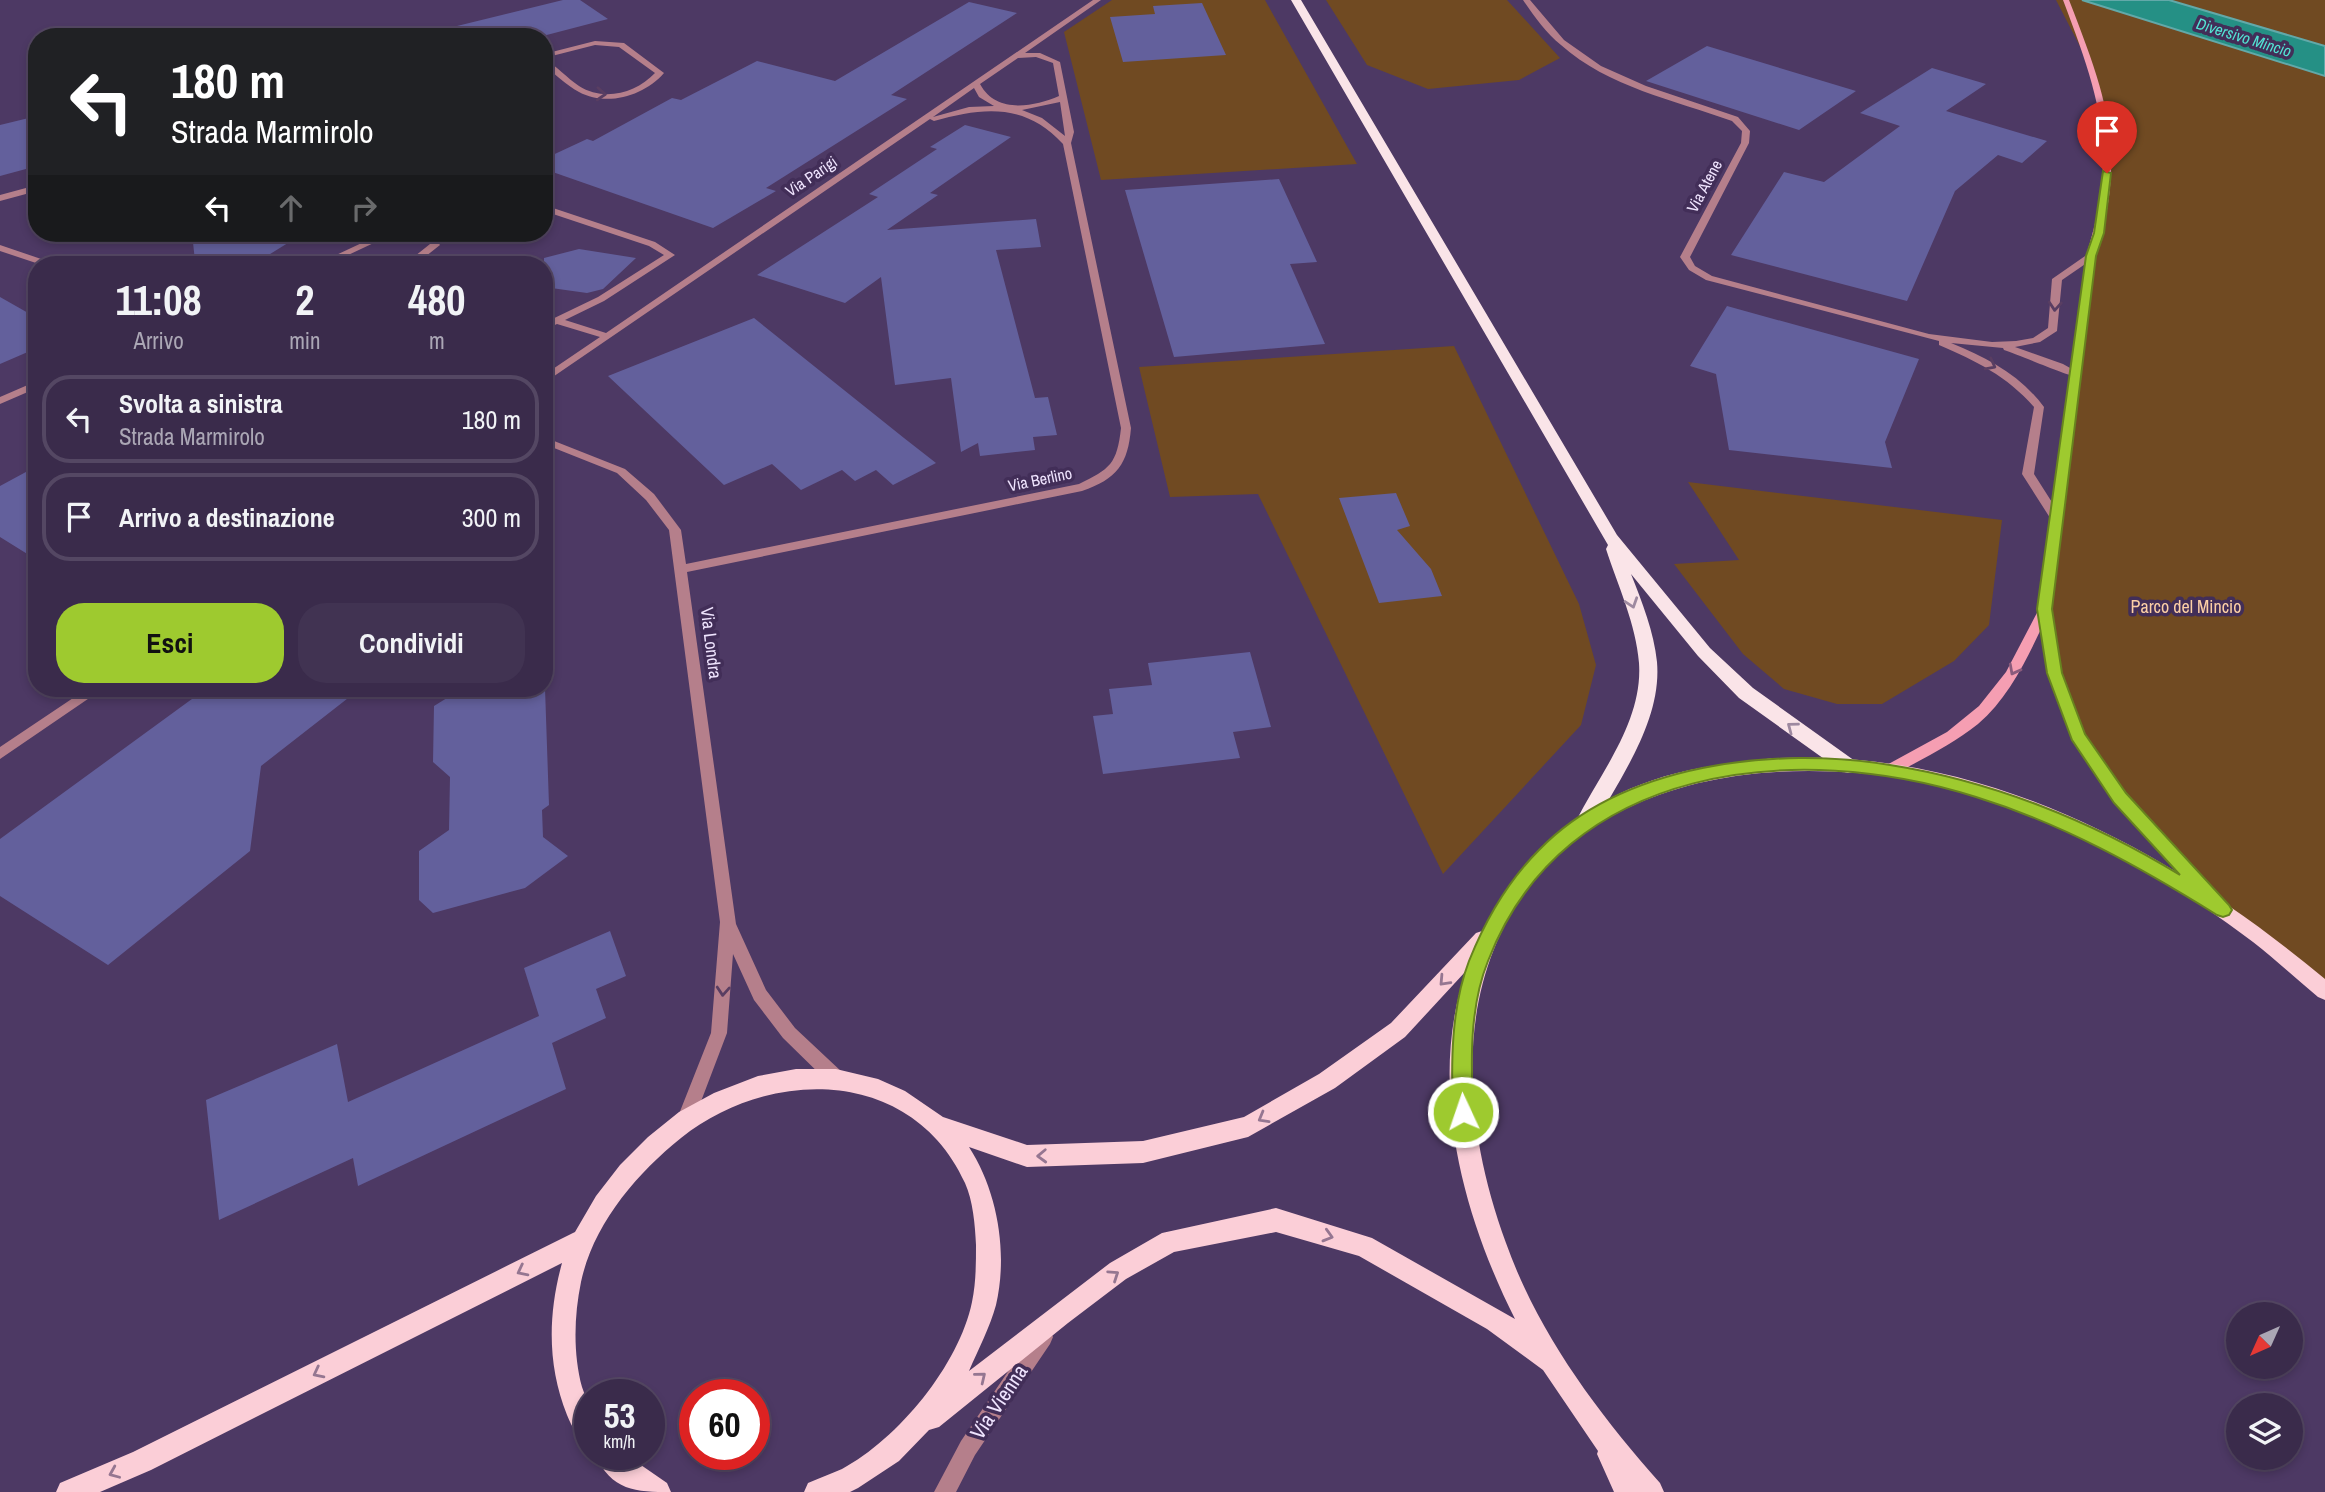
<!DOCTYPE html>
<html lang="it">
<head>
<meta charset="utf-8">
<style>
	body { margin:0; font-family:"Archivo Narrow",sans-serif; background:#413352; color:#f1f3f6; height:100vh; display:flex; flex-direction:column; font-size:26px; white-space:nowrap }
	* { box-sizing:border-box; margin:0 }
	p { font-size:23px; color:#aba7b5 }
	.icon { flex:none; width:38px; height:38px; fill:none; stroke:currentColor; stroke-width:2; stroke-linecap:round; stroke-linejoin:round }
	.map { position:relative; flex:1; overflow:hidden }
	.details { position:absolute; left:28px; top:256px; width:525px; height:441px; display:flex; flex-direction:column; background:#3a2b4b; border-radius:28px; box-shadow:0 4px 10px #0003,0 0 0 2px #544763 }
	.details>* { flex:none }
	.guide { position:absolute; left:28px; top:28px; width:525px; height:214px; border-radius:28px; box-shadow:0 4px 10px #0003,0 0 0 2px #544763; background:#202124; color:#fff; overflow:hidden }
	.needle { width:46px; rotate:225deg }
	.tools { position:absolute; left:2226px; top:1302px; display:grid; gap:14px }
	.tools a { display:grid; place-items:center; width:77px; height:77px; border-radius:50%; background:#3a2b4b; box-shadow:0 4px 10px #0003,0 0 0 2px #544763; font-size:35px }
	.speed { position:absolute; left:574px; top:1379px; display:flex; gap:14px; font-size:35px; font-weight:700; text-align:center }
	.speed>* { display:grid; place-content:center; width:91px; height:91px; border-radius:50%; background:#3a2b4b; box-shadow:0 4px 10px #0003,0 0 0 2px #544763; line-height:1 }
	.speed small { font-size:18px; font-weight:400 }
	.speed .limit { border:10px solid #d22; background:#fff; color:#111 }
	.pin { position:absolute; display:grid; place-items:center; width:60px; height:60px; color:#fff; margin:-72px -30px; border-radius:50% 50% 50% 0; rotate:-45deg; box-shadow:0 0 7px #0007 }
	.pin .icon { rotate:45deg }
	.me { position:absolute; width:77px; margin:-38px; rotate:357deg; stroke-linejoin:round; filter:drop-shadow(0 0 5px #0008) }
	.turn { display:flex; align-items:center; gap:24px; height:147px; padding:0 28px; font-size:32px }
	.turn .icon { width:91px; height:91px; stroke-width:2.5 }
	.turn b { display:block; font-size:49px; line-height:60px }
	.lanes { display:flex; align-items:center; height:66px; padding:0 28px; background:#0003; justify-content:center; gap:35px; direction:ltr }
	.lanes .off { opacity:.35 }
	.eta { display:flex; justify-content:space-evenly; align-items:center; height:119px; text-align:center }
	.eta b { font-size:42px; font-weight:800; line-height:49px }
	.cta { display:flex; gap:14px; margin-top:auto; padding:14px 28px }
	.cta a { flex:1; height:80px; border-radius:28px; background:#9eca2f; color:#111; font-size:28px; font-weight:800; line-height:80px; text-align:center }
	.cta a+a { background:#413352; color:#f1f3f6 }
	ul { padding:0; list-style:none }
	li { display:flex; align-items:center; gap:21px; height:88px; margin:0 14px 10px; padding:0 14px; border:4px solid #544763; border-radius:28px }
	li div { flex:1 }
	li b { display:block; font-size:26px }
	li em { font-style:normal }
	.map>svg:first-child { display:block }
</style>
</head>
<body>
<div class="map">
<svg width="2325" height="1492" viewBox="0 0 2325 1492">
	<rect width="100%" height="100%" fill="#4d3964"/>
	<path fill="#704a22" d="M1112,0H1265L1357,164L1101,180L1064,32Z
		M1326,0H1507L1560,58L1519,80L1428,89L1367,65Z
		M2056,0H2325V991L2223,910L2120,798L2076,731L2054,673L2045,609L2099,233L2105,125L2087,60Z
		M1454,346L1579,604L1596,665L1581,725L1443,874L1258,494L1170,497L1139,367Z
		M1688,482L2002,520L1989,625L1954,661L1882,704H1837L1784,689L1743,654L1674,564L1739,560Z"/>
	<path fill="#259085" stroke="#62a9a9" stroke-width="2" d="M2082,0H2169L2325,46V76Z"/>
	<path fill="#63609c" d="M563,0H580L608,19L539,37H458L457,26Z
		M969,2L1017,13L891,95L907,99L766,188L776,191L713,228L544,169V159L587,139L593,141L672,98L681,100L757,61L835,81Z
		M1202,3L1226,55L1123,62L1110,17L1155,14L1153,6Z
		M1707,46L1856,91L1799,130L1646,81Z
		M1932,68L1986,84L1946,111L2047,141L2022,163L1998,155L1955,191L1907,301L1731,255L1784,172L1824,182L1900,126L1860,113Z
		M37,116V166L0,176V125Z
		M965,125L1011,137L930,193L938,195L887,230L1036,219L1041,247L996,250L1035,398L1048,397L1057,435L1033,437L1035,450L980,456L978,443L961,452L951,378L895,385L881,277L845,303L757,275L878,197L869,194L937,149L930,147Z
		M1279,179L1317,262L1290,264L1325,344L1174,357L1125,190Z
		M192,233H304L254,264H211L195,261Z
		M579,249L636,258L603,289L587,293L544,287V258Z
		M0,297L37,318V348L0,364Z
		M1727,306L1919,359L1885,442L1892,468L1729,450L1716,374L1690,366Z
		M754,318L904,438L936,463L893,485L876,470L855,481L842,470L801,490L772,464L724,485L608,376Z
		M37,466V560L0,537V486Z
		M1396,493L1410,526L1397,530L1431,569L1442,596L1379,603L1339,498Z
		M1250,652L1271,727L1233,732L1240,758L1103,774L1093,716L1113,714L1109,689L1152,685L1148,663Z
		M207,688H361L261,766L250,851L108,965L0,896V839Z
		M477,688H545L549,805L542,810L543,837L568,856L525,888L433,913L419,900V851L449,830L450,777L433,762L434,706L455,693Z
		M610,931L626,976L596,989L606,1018L552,1043L566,1089L358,1186L353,1158L219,1220L206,1100L337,1044L348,1102L539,1016L524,968Z"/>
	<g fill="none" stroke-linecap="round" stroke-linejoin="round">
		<path fill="#b57f8b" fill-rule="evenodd" d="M1093,0H1101L1025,53H1040L1060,62L1074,132L1071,143L1131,428C1128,464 1117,479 1082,491L687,572L736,924L766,990L795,1028L843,1073L846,1079L843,1085L837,1087L831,1085L783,1038L754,1000L733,954L727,1033L692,1125L686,1127L680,1125L677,1119L711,1033L720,922L669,530L646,500L617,473L544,444V437L625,469L654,494L681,530L686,564L1079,484C1110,469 1117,464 1121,428L1063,144C1025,103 984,107 934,121L930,119L544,383V375L600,337L557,324L544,330V323L598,297L664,255L649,246L544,211V205L655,242L675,255L604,301L565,320L606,333ZM1036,57L1053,63L1059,96C1033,107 996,114 980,84L1018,58ZM974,88L979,97L994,106L969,107L933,117ZM1060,102L1065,136L1042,118L1022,110Z
			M1523,0H1530L1564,40L1601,66L1646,86L1738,117L1750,131L1749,143L1690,257L1695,266L1712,276L1929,334L1992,342L2016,341L2033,338L2048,328L2052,279L2088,254H2094V258L2062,280L2057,331L2040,342L2015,347L2063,364L2079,373V377C2072,378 2017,354 2004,350L2003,348L1951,343C1988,358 2020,375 2044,407L2034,474L2062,518L2060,521H2052L2022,474L2034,407C2007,376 1976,361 1939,345V341L1706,280L1689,270L1680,257L1741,143L1742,131L1732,121C1674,100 1608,87 1561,45C1546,33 1534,16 1523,0Z
			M595,41L624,43L664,73C644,96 607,107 579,92C566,85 555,74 544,65V59C557,66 567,78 579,86C604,102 636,93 655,73L619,47L595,45L544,58V54Z
			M37,185V191L0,201V195Z
			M383,233H395L329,264H317Z
			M423,233H431L440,245L416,264H405L430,244Z
			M0,245L50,262L52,264H39L0,251Z
			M37,381V388L0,404V397Z
			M88,688H104L0,759V747Z
			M1043,1327L1050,1330L1053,1337L1050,1344L975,1455L956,1492H934L961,1441L1036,1330Z"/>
		<path fill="#f59eb2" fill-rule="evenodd" d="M2063,0H2069C2107,98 2127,151 2096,256L2051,609L2061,673L2084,734L2125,794L2223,900L2226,905L2223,910L2218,911L2213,910L2115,802L2073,740L2047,673L2041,629C2025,663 2007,699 1978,724C1952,745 1922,759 1893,775H1883L1881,771L1883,767L1947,732L1979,706L2006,672L2039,609L2086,256C2119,152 2100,98 2063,0Z"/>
		<path fill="#fbced7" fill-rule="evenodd" d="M1774,758C1802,758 1831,757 1859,760C2034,776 2193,869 2325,979V1000L2318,997C2296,979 2275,959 2253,942C2141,857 2001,785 1858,773C1548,748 1401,955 1506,1243C1538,1333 1597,1412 1660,1483L1664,1492H1614L1597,1454L1598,1451L1543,1370L1487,1329L1359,1256L1276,1232L1174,1252L1126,1279L1068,1323L939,1427L929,1430L899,1461L858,1488L850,1492H804L808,1483C819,1478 831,1474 842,1469C898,1439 959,1365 972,1302C976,1283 976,1264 976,1245C975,1224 973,1201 965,1183C912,1067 770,1067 681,1138C636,1174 593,1225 581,1282C574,1316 573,1354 582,1387C584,1394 588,1400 590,1407C592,1418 590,1432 590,1444C578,1439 572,1427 567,1415C547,1365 548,1314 562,1263L151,1470L100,1492H56L60,1483L133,1452L575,1232L596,1196L620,1165L648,1137L679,1112L714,1093L758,1076L796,1069H836L878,1079L905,1091L943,1117L1027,1145L1143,1141L1244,1117L1319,1074L1391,1023L1476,933L1482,931C1526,846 1595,790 1690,770C1717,764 1746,762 1774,758ZM1466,971C1427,1085 1463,1216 1515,1319L1372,1238L1276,1208L1162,1233L1110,1263L969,1371C978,1350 990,1327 996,1305C1008,1253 998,1192 969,1147L1027,1167L1143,1163L1248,1137L1335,1088L1405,1037Z
			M595,1454H625L667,1483L671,1492C636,1492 611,1491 595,1454Z"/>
		<path fill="#fae4e8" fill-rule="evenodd" d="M1291,0H1301L1617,535L1710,648L1753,688L1855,761L1858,766L1855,771L1848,773L1841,771L1739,698L1698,656L1631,574C1642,602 1654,632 1657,662C1662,721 1620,778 1593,827L1586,829L1579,827L1576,821C1601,772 1643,721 1639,663C1636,624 1618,586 1606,549L1608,545Z"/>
	</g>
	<defs><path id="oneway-chevron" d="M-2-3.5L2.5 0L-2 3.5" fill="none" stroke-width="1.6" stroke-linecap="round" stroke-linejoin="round" transform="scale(1.75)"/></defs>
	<g stroke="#593e62">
		<use href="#oneway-chevron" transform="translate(601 94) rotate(3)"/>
		<use href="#oneway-chevron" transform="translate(2055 306) rotate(94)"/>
		<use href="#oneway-chevron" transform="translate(1991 365) rotate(28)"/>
		<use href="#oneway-chevron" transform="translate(723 991) rotate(94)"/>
	</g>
	<g stroke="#9e89a0">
		<use href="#oneway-chevron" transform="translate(1632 603) rotate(72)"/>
		<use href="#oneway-chevron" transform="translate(1792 727) rotate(-143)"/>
	</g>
	<use stroke="#8a5b7c" href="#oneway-chevron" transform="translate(2014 670) rotate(118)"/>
	<g stroke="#957691">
		<use href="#oneway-chevron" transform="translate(1444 981) rotate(133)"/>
		<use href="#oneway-chevron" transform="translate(1263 1118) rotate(150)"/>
		<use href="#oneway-chevron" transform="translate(1042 1156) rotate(178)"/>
		<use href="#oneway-chevron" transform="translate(1328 1236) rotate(16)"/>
		<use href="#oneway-chevron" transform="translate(522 1271) rotate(153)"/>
		<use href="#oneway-chevron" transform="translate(1114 1275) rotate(-34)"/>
		<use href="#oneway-chevron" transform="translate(318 1373) rotate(153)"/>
		<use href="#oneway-chevron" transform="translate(981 1377) rotate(-39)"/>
		<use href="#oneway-chevron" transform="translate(114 1473) rotate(157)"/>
	</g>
	<path fill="#9eca2f" stroke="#67831f" stroke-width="2" d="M2103,171L2111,173L2104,233L2096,256L2052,609L2062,673L2085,734L2126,793L2229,905L2232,910L2229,915L2223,917L2217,915C2140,867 2063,824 1976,797C1797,740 1564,763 1488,961C1469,1008 1471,1063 1473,1112L1470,1119L1463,1122L1456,1119L1453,1112C1451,1063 1451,1008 1469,961C1485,921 1508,881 1539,850C1623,763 1777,746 1890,765C1992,781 2092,821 2180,875L2114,803L2072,740L2047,673L2037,609L2086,256L2094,233Z"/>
	<g text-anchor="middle" stroke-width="7" stroke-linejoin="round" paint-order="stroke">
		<g font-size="16" font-style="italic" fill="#53e4d4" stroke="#422e58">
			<text transform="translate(2244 37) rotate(17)" y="6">Diversivo Mincio</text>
		</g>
		<g font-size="16" fill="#efe4fe" stroke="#422e58">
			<text transform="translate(811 176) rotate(-34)" y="6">Via Parigi</text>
			<text transform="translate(1704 186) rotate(-62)" y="6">Via Atene</text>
			<text transform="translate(1040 479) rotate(-12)" y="6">Via Berlino</text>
		</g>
		<g font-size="18" fill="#fdd0a6" stroke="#422e58">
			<text x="2186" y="613">Parco del Mincio</text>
		</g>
		<g font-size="18" fill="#efe4fe" stroke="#422e58">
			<text transform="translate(711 643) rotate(83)" y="6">Via Londra</text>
		</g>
		<g font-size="21" fill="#efe4fe" stroke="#422e58">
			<text transform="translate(999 1402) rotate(-56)" y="7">Via Vienna</text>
		</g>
	</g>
</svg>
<div class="tools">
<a><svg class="needle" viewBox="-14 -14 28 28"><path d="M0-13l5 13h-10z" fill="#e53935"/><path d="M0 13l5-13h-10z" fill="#aba7b5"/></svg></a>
<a><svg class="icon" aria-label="layers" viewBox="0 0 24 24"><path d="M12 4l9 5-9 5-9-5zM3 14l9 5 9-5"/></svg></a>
</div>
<div class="speed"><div>53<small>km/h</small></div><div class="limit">60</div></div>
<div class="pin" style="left:2107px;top:173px;background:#d93025"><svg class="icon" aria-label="arrive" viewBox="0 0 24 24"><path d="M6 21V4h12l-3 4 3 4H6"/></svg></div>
<svg class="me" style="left:1463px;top:1112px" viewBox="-20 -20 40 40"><circle r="17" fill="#9eca2f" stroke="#fff" stroke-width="3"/><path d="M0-11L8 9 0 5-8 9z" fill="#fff"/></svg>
<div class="guide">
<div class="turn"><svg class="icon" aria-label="left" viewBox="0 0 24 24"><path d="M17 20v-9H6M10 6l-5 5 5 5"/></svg><div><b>180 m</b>Strada Marmirolo</div></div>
<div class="lanes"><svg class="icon" aria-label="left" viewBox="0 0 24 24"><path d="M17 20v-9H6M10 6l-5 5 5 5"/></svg><svg class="icon off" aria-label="ahead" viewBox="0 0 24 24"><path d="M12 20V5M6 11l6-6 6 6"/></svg><svg class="icon off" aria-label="right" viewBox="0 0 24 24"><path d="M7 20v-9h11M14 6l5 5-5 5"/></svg></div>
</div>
<section class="details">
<div class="eta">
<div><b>11:08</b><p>Arrivo</p></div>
<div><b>2</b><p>min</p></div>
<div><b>480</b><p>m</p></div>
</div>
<ul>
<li><svg class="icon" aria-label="left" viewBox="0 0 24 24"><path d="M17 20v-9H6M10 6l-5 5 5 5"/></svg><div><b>Svolta a sinistra</b><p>Strada Marmirolo</p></div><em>180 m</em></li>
<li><svg class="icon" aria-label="arrive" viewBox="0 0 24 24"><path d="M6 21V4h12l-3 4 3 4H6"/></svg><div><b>Arrivo a destinazione</b></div><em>300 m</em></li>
</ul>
<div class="cta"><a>Esci</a><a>Condividi</a></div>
</section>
</div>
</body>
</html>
